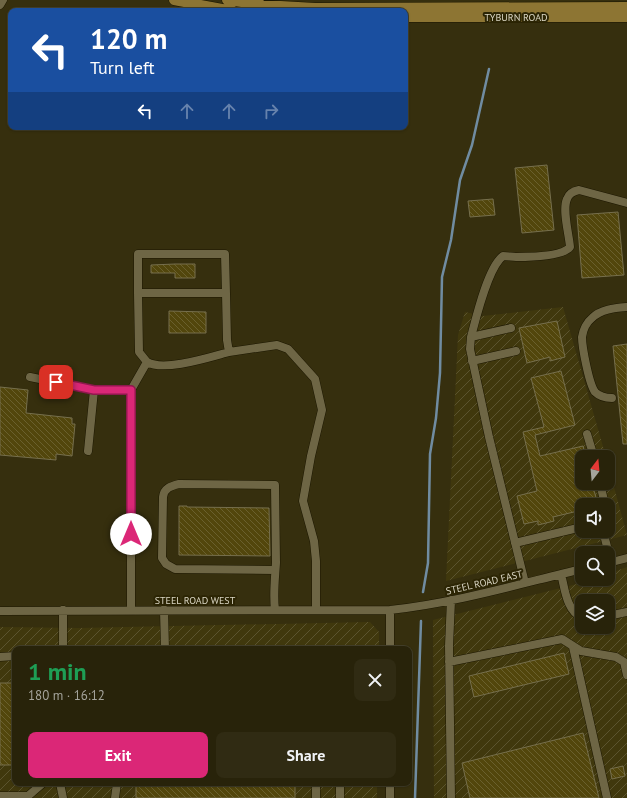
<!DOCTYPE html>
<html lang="en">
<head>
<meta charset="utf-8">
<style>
	body { margin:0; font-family:"PT Sans",sans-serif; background:#302b13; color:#f1f3f6; height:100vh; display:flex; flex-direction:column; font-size:15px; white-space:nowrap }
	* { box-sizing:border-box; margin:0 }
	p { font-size:13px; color:#a5a49c }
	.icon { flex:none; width:22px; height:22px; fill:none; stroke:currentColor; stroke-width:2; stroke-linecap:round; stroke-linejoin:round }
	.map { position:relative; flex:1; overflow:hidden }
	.details { position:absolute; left:12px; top:646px; width:400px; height:140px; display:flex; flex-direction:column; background:#28230a; border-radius:8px; box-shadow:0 1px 3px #0004,0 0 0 1px #44402b }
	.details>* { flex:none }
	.guide { position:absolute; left:8px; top:8px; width:400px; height:122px; border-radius:8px; box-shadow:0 1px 3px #0004,0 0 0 1px #44402b; background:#1a4fa0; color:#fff; overflow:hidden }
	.needle { width:26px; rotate:16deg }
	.tools { position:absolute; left:575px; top:450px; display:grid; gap:8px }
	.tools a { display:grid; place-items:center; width:40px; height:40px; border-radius:8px; background:#28230a; box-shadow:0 1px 3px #0004,0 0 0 1px #44402b; font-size:20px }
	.pin { position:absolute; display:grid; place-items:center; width:34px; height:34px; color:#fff; margin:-17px; border-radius:8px; box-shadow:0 2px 6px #0006 }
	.me { position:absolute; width:44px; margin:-22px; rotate:0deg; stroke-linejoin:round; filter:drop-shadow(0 0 3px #0008) }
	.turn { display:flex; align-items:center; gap:14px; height:84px; padding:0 16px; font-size:18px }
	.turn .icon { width:52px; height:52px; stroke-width:2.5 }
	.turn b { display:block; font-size:28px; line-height:34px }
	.lanes { display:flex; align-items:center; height:38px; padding:0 16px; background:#0003; justify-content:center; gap:20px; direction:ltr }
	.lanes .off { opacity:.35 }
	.round { display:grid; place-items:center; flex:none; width:42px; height:42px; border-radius:8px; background:#302b13 }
	.summary { display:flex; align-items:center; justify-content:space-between; height:68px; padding:0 16px }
	h1 { font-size:24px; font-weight:700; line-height:30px; color:#1e9e55 }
	.button { display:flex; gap:8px; margin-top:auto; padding:8px 16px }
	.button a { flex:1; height:46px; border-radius:8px; background:#db2777; color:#fff; font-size:16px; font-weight:700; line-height:46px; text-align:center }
	.button a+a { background:#302b13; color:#f1f3f6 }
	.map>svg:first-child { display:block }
</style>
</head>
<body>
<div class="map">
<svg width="627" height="798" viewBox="0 0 627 798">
	<defs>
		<pattern id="industrial-furrows" width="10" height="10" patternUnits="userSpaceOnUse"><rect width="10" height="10" fill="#40380d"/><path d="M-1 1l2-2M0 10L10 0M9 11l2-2" fill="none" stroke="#5b542f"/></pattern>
		<pattern id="building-back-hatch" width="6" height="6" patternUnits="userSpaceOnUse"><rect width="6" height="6" fill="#52460c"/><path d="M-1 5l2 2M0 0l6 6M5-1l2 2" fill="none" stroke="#6a602e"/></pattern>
	</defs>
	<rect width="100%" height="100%" fill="#362f0e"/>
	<path fill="url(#industrial-furrows)" fill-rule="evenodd" d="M563,307L606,457H582V483H608V465L627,535L446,581L458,335L465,312L483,316ZM582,505H608V531H582Z
		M627,567V798H434L433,620L573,585L592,579H608V574ZM582,601H608V627H582Z
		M370,622L379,632V649H15V783H377V798H0V627L79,628Z"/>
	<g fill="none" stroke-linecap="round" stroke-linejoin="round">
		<path stroke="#708ca1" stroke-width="2.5" d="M423,592L428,563L430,454L436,418L440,373L442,277L451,240L460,180L472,145L489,69
			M415,798L421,621"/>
	</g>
	<path fill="url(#building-back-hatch)" stroke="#766f4d" d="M547,165L554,230L522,233L515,168Z
		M493,199L495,215L470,217L468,201Z
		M618,212L624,275L582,278L577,215Z
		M175,264H195V278H175V273H151V265Z
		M169,311L206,312V333H169Z
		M557,321L565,357L550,361V357L527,363L519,328Z
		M627,344V444H623L613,346Z
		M561,371L575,425L535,435L540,456L583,446L586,457H582V483H592L598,505H582V510L553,517L554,521L538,525V521L524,524L517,496L537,491L523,432L544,427L531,378Z
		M0,387L28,390L26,413L72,418V424H75L72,456L56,454V460L0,455Z
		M179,506H187V507L269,508L270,556L179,555Z
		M564,653L569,674L474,697L469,676Z
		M0,683H15V765H0Z
		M583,733L599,798H470L462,763Z
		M623,766L625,776L612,779L610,769Z
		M136,783H295V798H136Z"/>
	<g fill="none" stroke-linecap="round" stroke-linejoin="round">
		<g stroke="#1c1701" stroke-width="9">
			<path id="minor" d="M0,5L3,0
				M138,293V254H225L226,293
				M511,328L471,337L470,349L489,437L525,583
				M471,337C476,318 488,267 503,256C508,256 512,257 516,257C528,257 562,257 570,247C569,234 562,210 567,199C569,193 574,191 579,190L627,203
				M229,352L277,345L288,349L315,379L322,410L311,456L303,501L314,541L316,561V610
				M472,361L516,351
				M30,377L94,390
				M612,398C605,398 600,397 595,392C589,384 582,347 582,337C583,330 587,322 592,318C601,309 615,308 627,307
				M587,434L594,457
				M88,451L94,390H131
				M600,483L605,505
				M603,531L611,562
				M515,543L582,527
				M608,563L627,558
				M561,574C565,589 566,610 582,618
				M131,610V390L147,362L139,352L138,293H226L227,340L229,352C210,357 164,372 147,362
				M164,610L165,649
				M275,610C273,594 275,579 276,563L275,485L179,484C171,486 164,488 163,497L162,558L166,564L175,569L275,570
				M390,610V649
				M0,611L390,610C455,603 519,584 582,569
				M608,616L627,612
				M573,647L607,798
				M63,649V610
				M0,657L15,656
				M449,662L562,639L581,651L616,657L624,662L627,675
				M60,783L63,798
				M316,783V798
				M340,783V798
				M0,796H28L43,783
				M115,798L117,783
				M390,798V783
				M451,798L449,646L451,600"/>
		</g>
		<g stroke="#1c1701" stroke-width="11">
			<path id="major" d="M174,0L233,11
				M227,0L263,5L315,8L627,7
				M405,17H627"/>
		</g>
		<use href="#minor" stroke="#6e6645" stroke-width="8"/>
		<use href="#major" stroke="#8d7533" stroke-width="10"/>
	</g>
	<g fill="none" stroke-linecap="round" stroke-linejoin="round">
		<g stroke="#8e194d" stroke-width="10">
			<path id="route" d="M56,382L94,390H131V534"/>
		</g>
		<use href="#route" stroke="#db2777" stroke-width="7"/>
	</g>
	<g text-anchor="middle" stroke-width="4" stroke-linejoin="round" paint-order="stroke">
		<g font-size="10" fill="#dad6c4" stroke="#2c2504">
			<text x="516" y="21">TYBURN ROAD</text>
			<text transform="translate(484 582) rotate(-13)" y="4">STEEL ROAD EAST</text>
			<text x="195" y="604">STEEL ROAD WEST</text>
		</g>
	</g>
</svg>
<div class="tools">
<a><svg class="needle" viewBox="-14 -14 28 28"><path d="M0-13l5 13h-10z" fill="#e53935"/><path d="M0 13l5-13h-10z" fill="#a5a49c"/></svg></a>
<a><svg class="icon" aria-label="sound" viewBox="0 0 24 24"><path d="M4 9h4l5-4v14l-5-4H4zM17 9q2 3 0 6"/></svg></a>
<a><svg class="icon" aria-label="search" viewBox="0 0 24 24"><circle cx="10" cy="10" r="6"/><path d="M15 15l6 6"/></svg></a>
<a><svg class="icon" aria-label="layers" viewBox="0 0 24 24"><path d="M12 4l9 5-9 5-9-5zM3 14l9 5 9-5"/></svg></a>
</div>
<div class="pin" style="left:56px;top:382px;background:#d93025"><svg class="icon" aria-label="arrive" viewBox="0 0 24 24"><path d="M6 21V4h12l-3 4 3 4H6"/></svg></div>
<svg class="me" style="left:131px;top:534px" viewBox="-20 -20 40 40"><circle r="19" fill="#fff"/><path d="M0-13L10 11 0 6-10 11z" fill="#db2777"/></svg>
<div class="guide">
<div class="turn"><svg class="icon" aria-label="left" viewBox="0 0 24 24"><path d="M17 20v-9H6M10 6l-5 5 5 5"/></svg><div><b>120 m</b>Turn left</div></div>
<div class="lanes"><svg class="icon" aria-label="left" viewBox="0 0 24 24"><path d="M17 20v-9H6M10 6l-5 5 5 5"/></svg><svg class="icon off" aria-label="ahead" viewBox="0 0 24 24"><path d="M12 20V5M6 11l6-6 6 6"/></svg><svg class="icon off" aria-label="ahead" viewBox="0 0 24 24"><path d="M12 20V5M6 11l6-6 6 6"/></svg><svg class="icon off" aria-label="right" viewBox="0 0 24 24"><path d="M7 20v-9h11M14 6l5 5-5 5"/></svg></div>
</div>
<section class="details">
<div class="summary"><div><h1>1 min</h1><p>180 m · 16:12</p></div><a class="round"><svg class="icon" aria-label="close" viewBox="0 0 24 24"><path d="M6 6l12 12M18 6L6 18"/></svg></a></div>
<div class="button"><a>Exit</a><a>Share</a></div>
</section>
</div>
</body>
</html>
